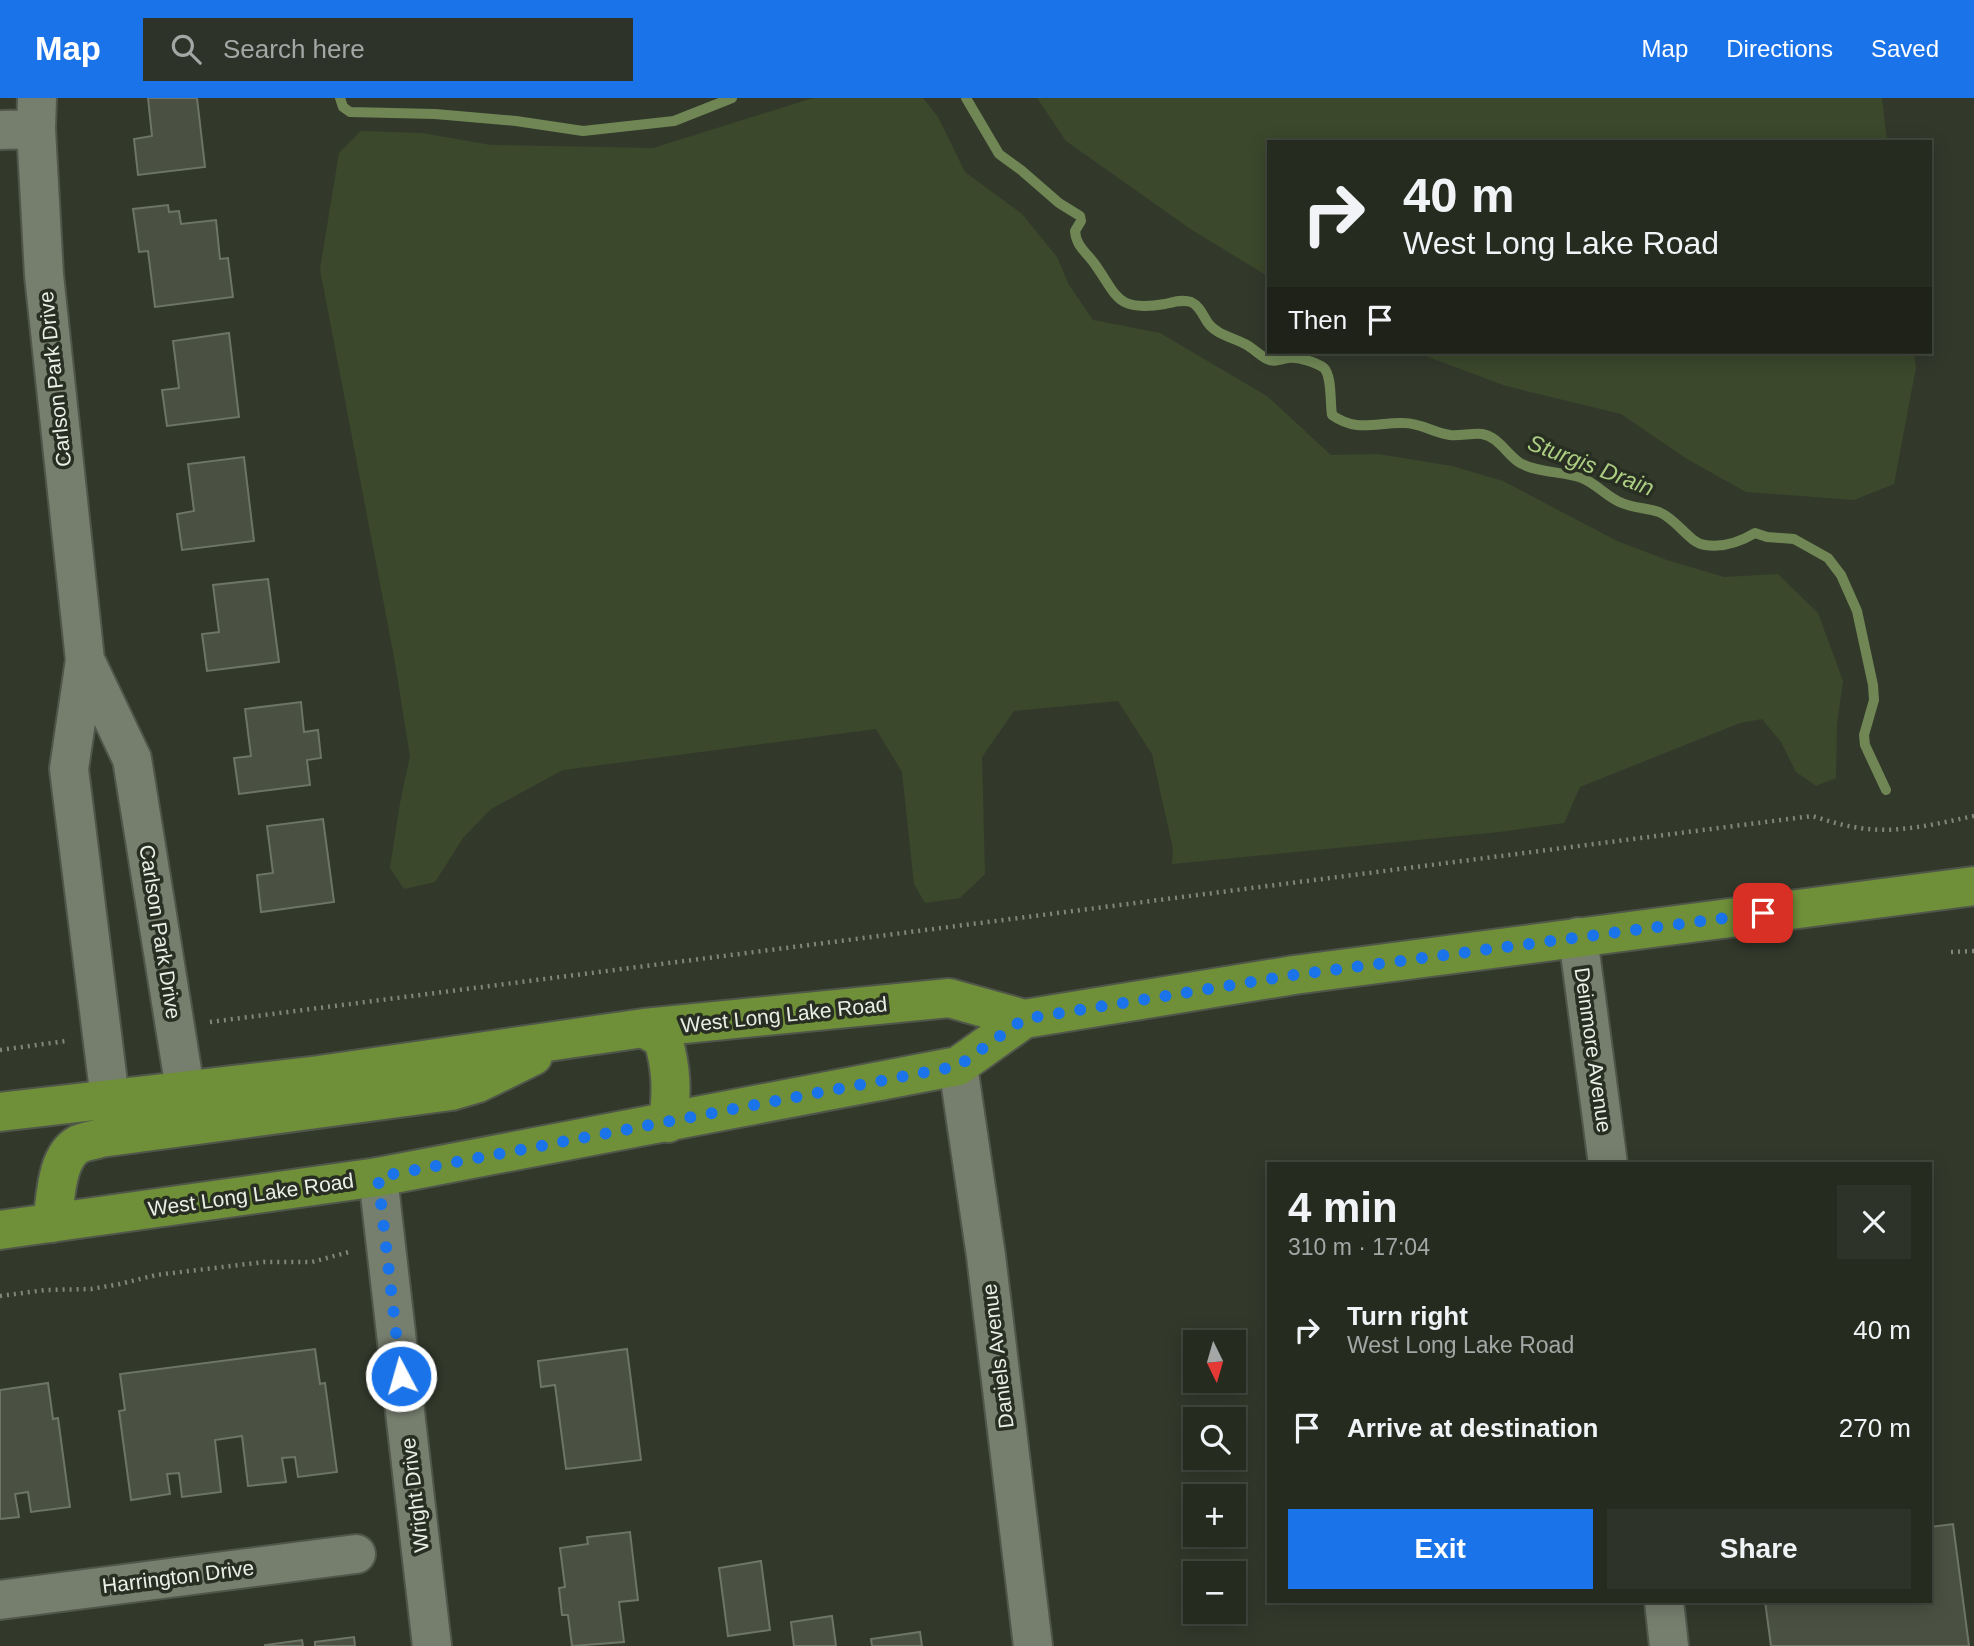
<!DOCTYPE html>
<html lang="en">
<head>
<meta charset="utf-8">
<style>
	body { margin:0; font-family:Arial,sans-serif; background:#2e3329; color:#f1f3f6; height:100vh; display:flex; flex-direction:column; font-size:26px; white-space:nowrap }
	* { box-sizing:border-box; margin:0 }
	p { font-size:23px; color:#a4a7a5 }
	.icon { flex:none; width:38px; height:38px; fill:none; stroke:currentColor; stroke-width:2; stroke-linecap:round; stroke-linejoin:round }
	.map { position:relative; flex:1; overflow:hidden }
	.side { position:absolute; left:1267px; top:1064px; width:665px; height:441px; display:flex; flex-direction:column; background:#262b20; border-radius:0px; box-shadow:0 4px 18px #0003,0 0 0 2px #42473e }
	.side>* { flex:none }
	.top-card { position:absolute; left:1267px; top:42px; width:665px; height:214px; border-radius:0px; box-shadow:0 4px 18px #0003,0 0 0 2px #42473e; background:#262b20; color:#f1f3f6; overflow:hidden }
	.needle { width:46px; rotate:175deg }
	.tools { position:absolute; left:1183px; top:1232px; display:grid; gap:14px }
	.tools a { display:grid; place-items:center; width:63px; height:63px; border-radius:0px; background:#262b20; box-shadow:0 4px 18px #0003,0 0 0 2px #42473e; font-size:35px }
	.pin { position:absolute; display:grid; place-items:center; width:60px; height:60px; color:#fff; margin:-30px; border-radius:14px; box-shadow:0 4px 10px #0006 }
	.me { position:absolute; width:77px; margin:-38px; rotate:354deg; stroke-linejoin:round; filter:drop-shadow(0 0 5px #0008) }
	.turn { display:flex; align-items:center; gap:24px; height:147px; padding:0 21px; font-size:32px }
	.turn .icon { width:91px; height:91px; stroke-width:2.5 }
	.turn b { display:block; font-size:49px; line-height:60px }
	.then { display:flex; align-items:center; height:66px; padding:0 21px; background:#0003; gap:14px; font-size:26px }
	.round { display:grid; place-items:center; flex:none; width:74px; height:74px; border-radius:0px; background:#2e3329 }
	.head { display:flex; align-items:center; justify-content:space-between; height:119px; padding:0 21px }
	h1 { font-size:42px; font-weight:700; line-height:52px }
	.action { display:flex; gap:14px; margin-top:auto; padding:14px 21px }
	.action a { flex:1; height:80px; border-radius:0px; background:#1a73e8; color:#fff; font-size:28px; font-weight:700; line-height:80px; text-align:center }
	.action a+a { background:#2e3329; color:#f1f3f6 }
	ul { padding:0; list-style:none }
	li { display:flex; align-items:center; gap:21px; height:98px; padding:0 21px }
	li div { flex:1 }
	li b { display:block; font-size:26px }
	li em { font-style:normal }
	header { display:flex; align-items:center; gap:42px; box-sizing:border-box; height:98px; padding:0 35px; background:#1a73e8; color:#fff }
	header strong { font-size:33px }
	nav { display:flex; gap:38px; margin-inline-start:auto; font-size:24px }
	.search { width:490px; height:63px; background:#2e3329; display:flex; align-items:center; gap:18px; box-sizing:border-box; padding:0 24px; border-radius:0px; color:#a4a7a5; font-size:26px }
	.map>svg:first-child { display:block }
</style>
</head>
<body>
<header>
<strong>Map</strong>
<div class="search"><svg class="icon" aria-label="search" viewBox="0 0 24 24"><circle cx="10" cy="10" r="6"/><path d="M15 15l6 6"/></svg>Search here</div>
<nav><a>Map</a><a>Directions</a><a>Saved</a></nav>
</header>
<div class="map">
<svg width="1974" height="1548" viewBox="0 0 1974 1548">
	<rect width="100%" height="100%" fill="#32392b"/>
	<path fill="#3b482b" d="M813,0H923L938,19L965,74L1022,116L1057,159L1069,187L1093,222L1160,235L1267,298L1331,357L1378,356L1452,368L1503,383L1617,443L1667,462L1724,479L1778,476L1818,515L1843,583L1837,626L1836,680L1816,688L1796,674L1781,644L1762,621L1740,625L1580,689L1564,725L1499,734L1172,766L1173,751L1152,656L1118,603L1014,613L982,659L985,776L960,800L925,805L914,786L902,674L876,631L563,672L491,711L463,740L435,784L404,791L390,770L400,705L410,658L394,559L320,171L339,55L361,33L422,35L491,47L653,50Z
		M1037,0H1882L1887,44H1269V179L1192,132L1066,43Z
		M1415,254H1914L1916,269L1894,386L1854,402L1746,394L1687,361L1621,316L1506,288Z"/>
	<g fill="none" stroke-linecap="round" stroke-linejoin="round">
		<path stroke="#708755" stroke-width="10" d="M340,0L343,9L350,14L435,16L516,23L583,33L674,23L732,0
			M966,0L999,56L1021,72L1059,105L1080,118L1081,123L1075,133C1076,148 1086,154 1094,165C1118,198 1115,214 1165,206C1173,204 1183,201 1191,204C1200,208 1203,218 1208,225C1217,237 1232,239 1245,246C1253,250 1259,257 1267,261C1275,265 1280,261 1288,260C1298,259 1316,264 1324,270C1332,278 1330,305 1332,317C1357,335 1377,324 1404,325C1421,325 1434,335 1450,337C1460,338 1472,335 1482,336C1499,339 1507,357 1520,365C1538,375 1562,373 1582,380C1597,386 1608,400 1622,405C1634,410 1647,410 1659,414C1678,422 1689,445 1705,447C1724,450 1740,444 1755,435L1767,439L1794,441L1828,460L1841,477L1857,513L1873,587L1874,602L1864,637L1865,647L1886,692"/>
	</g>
	<path fill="#4a5142" stroke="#6d7565" stroke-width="2" d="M148,0H197L205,69L138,77L134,41L152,38Z
		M168,107L169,114L179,113L181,126L216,122L220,161L228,160L233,199L155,209L148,153L139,154L133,111Z
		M229,235L239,319L167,328L162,292L179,290L173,243Z
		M244,359L254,443L182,452L177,416L194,413L188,366Z
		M268,481L279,564L207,573L202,536L219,534L213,487Z
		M301,604L304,634L318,632L321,660L307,662L310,687L239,696L234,660L251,658L245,611Z
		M323,721L334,804L261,814L257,777L273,775L267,728Z
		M315,1251L320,1286L325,1285L337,1374L298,1379L295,1359L282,1360L286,1384L248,1388L242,1338L215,1342L221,1394L182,1399L179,1375L167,1376L170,1396L131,1402L119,1313L125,1312L120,1276Z
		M627,1251L641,1362L566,1371L555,1287L541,1289L538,1263Z
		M48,1285L53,1321L58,1320L70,1409L31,1414L28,1394L15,1396L19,1419L0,1421V1292Z
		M1953,1426L1969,1548H1771L1765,1503H1930V1429Z
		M630,1434L638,1502L619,1504L624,1544L572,1548L568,1517H562L559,1490L565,1489L560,1450L588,1446L587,1439Z
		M761,1463L770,1532L728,1538L719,1470Z
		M832,1518L836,1548H794L791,1524Z
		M920,1534L922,1548H872L871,1541Z
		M354,1539L355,1548H315V1544Z
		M302,1542L303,1548H265V1547Z"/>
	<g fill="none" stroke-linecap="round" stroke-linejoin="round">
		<g stroke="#50564a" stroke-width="42">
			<path id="minor" d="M37,0L36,31L44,177L85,562L69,671L110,1001
				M0,32L36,31
				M85,562L132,661L185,991
				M1578,839L1608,1066
				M958,968L986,1158L1033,1548
				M378,1079L432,1548
				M0,1502L356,1456
				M1664,1503L1669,1548"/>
		</g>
		<g stroke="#50564a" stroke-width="42">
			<path id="major" d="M644,930L663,941C672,973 672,993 668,1025
				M0,1014L319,977L644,930L949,900L1024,921L1294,877L1974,788
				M52,1125C56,1102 55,1059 79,1046C86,1043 95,1042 101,1040L451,993L478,985L533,958
				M0,1132L378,1079L958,968L1024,921"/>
		</g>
		<path stroke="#81877b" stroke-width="4.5" stroke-dasharray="2 5" stroke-linecap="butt" d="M1951,854L1974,853
			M210,924L1812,718C1826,722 1840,727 1854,729C1894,737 1935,726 1974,718
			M0,952L66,943
			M0,1198L45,1192L91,1191L120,1186L156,1177L264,1164H312L349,1154"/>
		<use href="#minor" stroke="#767e6e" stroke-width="38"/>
		<use href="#major" stroke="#6f8f39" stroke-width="38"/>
	</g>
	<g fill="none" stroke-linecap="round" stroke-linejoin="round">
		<path stroke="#1a73e8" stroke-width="12" stroke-dasharray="0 21.6" d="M401,1278L378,1079L958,968L1024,921L1294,877L1763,815"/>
	</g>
	<g text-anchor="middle" stroke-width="7" stroke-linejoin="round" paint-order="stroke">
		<g font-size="21" fill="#eaefe6" stroke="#282e21">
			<text transform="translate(55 281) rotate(-96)" y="7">Carlson Park Drive</text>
			<text transform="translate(160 834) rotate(81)" y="7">Carlson Park Drive</text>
			<text transform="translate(784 917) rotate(-6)" y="7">West Long Lake Road</text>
			<text transform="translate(1593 952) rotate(82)" y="7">Deinmore Avenue</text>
			<text transform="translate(251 1097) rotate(-8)" y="7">West Long Lake Road</text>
			<text transform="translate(998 1258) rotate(-97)" y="7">Daniels Avenue</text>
			<text transform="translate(415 1397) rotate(-97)" y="7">Wright Drive</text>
			<text transform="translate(178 1479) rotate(-7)" y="7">Harrington Drive</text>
		</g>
		<g font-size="23" font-style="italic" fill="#acce83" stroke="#282e21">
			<text transform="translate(1591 367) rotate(21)" y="8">Sturgis Drain</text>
		</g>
	</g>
</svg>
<div class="tools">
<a><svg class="needle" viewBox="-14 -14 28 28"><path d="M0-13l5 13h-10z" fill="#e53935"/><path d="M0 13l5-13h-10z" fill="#a4a7a5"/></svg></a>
<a><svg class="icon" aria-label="search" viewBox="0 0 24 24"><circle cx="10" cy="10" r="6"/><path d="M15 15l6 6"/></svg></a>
<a>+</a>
<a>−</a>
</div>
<div class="pin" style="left:1763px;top:815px;background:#d93025"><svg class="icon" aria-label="arrive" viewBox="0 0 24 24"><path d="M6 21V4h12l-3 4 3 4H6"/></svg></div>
<svg class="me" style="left:401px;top:1278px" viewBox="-20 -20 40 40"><circle r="17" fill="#1a73e8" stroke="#fff" stroke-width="3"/><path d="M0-11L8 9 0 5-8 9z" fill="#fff"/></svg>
<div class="top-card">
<div class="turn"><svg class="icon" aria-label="right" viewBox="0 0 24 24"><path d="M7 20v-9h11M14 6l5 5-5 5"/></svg><div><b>40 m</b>West Long Lake Road</div></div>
<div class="then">Then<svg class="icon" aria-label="arrive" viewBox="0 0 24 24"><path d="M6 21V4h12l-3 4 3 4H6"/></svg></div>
</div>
<section class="side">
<div class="head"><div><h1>4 min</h1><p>310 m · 17:04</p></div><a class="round"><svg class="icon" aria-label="close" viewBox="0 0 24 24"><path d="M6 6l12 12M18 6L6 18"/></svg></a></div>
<ul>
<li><svg class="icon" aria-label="right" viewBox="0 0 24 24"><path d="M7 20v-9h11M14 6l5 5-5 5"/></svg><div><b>Turn right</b><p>West Long Lake Road</p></div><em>40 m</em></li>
<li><svg class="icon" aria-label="arrive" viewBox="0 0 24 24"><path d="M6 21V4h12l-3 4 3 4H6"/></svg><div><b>Arrive at destination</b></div><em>270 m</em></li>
</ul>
<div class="action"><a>Exit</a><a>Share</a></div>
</section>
</div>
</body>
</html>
